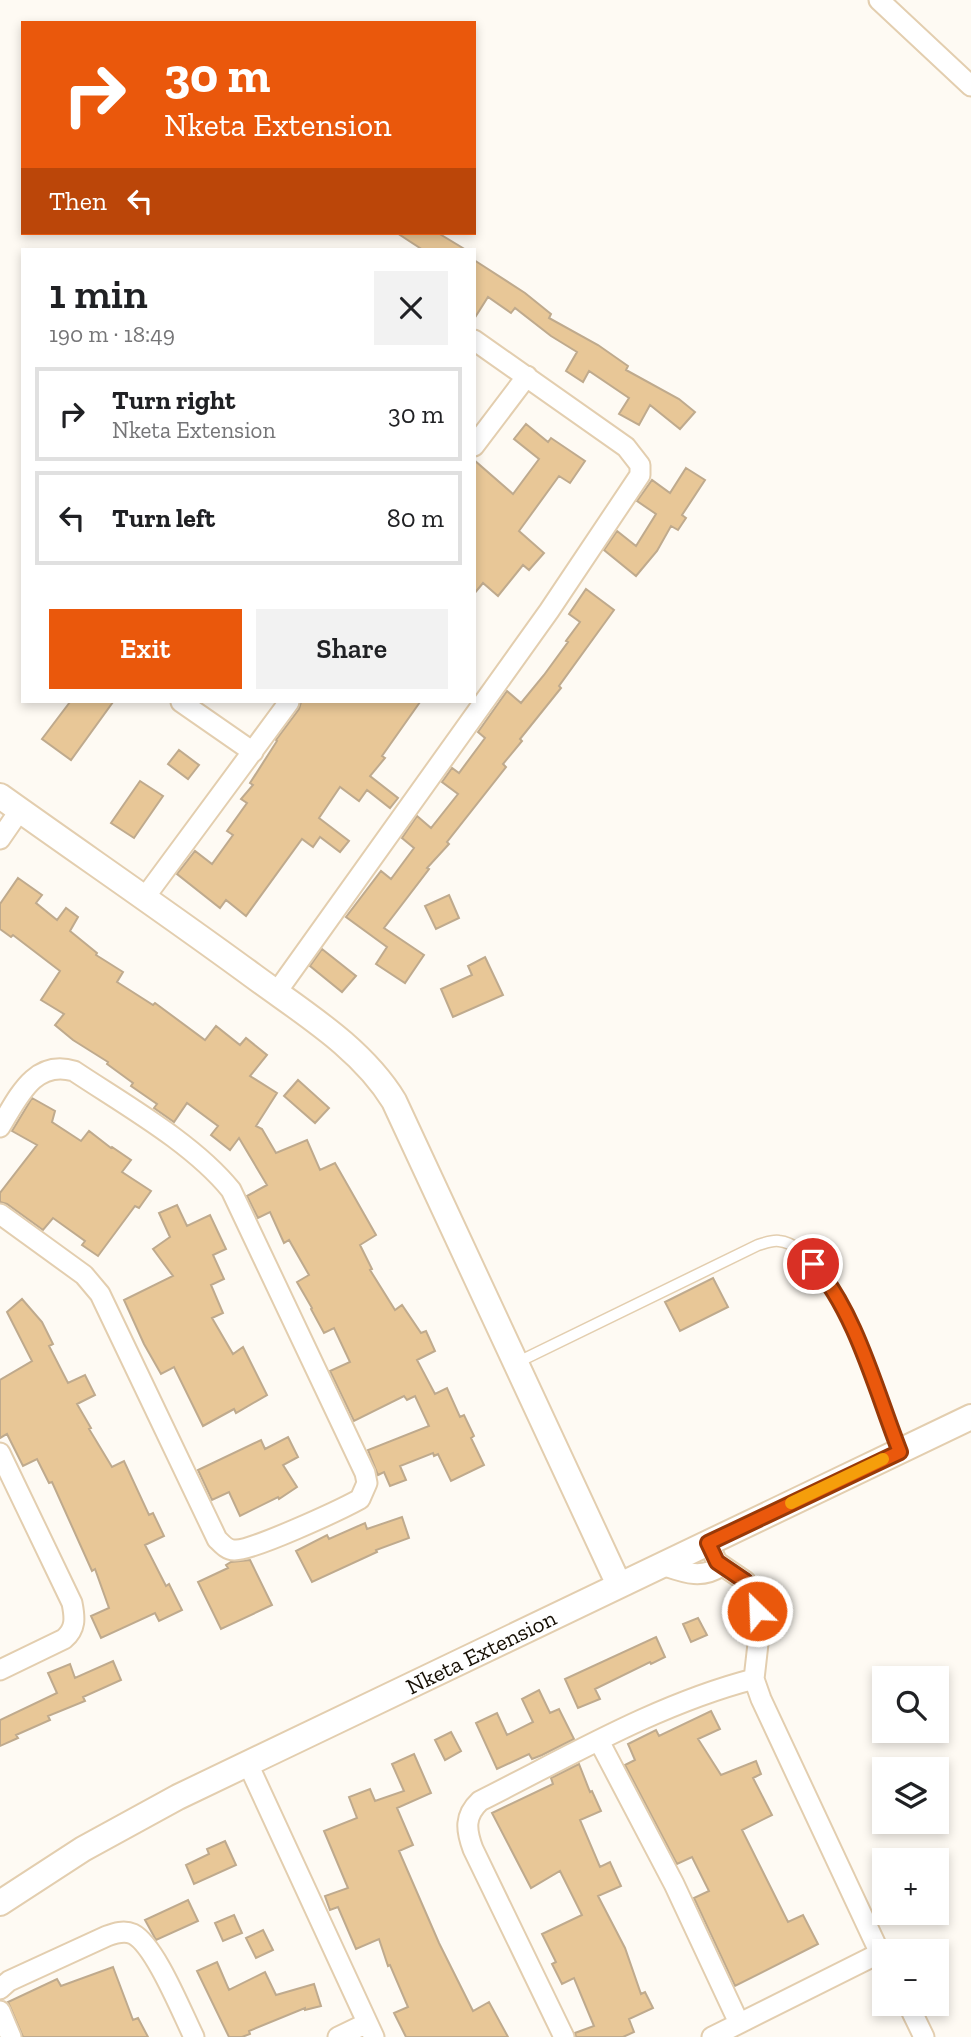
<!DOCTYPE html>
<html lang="en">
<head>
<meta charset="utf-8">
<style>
	body { margin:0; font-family:"Zilla Slab",serif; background:#f2f2f2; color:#202124; height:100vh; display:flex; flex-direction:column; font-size:26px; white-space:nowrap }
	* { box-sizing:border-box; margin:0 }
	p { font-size:23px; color:#757577 }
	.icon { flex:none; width:38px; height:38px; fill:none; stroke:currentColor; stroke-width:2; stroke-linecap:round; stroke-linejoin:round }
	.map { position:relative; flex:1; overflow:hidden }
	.sheet { position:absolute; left:21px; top:248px; width:455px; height:455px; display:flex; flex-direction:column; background:#fff; border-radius:0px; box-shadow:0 4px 10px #0003 }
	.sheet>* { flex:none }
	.top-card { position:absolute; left:21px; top:21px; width:455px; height:214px; border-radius:0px; box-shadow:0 4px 10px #0003; background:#ea580c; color:#fff; overflow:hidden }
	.fabs { position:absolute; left:872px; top:1666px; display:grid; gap:14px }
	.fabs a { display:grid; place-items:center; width:77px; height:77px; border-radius:0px; background:#fff; box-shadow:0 4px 10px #0003; font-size:35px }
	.pin { position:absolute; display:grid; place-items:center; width:60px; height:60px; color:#fff; margin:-30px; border:4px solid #fff; border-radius:50%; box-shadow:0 2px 7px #0007 }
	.me { position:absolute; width:77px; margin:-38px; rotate:336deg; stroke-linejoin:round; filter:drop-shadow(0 0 5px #0008) }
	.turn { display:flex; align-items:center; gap:24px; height:147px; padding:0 28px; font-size:32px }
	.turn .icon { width:91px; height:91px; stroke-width:2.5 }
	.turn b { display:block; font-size:49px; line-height:60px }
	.then { display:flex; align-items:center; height:66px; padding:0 28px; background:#0003; gap:14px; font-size:26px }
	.round { display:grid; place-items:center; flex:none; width:74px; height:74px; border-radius:0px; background:#f2f2f2 }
	.overview { display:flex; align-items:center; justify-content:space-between; height:119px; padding:0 28px }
	h1 { font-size:42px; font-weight:600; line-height:52px }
	.button { display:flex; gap:14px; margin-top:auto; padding:14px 28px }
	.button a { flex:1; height:80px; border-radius:0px; background:#ea580c; color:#fff; font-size:28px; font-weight:600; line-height:80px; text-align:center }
	.button a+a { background:#f2f2f2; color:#202124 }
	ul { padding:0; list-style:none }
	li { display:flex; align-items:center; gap:21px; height:94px; margin:0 14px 10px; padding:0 14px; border:4px solid #e0e0e0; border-radius:0px }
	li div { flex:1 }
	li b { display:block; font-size:26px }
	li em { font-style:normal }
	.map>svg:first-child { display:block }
</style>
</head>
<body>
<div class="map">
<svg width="971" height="2037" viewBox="0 0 971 2037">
	<rect width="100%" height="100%" fill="#fefaf3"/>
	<path fill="#e8c797" stroke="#bfaa8d" stroke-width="2" d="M397,233H438L466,250H423Z
		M474,260L525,293L551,314L549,318L598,345L628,366L626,370L679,399L695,412L680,429L650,405L639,425L619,414L629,398L589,371L583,382L566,371L577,352L551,336L515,308L511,313L488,297L474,319Z
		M526,424L548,442L551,438L585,461L570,483L559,476L519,531L544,553L529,570L523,565L498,596L483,583L474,594V460L513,494L539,459L514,439Z
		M686,468L705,480L682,515L686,518L678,530L671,526L657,551L636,576L604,550L617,531L636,546L656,514L637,501L652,480L670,493Z
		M586,589L614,610L559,686L561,688L520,739L522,741L503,764L506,767L447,842L449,844L427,868L429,869L384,928L424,955L405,983L376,964L387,947L346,917L381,871L391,879L414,848L402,838L417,816L431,828L458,794L442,782L452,768L459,773L485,738L478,732L507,691L521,703L544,675L568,642L566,641L580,622L569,614Z
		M70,702H113L71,760L42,739Z
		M301,702H420L382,756L385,758L370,776L398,798L390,808L367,790L359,801L340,787L319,818L349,841L340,852L320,837L313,847L302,839L246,916L226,900L220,908L177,874L195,851L212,864L233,835L227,831L247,803L241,799L253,785L250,783L277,741L276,740L299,709Z
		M179,750L199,765L188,779L168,764Z
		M140,781L163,796L134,838L111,823Z
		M18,878L42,895L36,903L57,920L66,908L78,917L70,931L97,953L96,955L123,972L117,982L153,1005L155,1003L205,1040L216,1026L240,1045L246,1038L267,1055L250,1076L277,1093L256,1126L262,1129L276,1153L307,1140L320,1170L335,1163L376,1235L360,1245L372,1269L370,1270L395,1310L402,1305L421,1333L426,1331L435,1351L417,1360L435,1394L447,1388L460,1417L464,1415L474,1436L471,1438L484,1465L451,1481L438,1454L434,1456L433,1453L400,1466L406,1480L390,1486L384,1472L378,1475L368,1450L429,1426L415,1396L407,1400L404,1396L354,1421L330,1371L350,1362L334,1328L324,1333L311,1309L312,1308L297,1282L309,1275L289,1240L284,1243L270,1212L258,1218L247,1196L267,1185L239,1138L230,1150L211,1135L218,1126L187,1103L174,1122L154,1108L157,1104L131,1086L133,1083L107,1064L108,1062L73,1040L55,1025L64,1014L41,1000L60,971L13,935L11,937L0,929V904Z
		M449,895L459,918L436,929L425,906Z
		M322,949L356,976L342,992L310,966Z
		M485,957L503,995L453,1017L441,989L472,975L468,966Z
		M298,1080L329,1108L315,1123L284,1096Z
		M32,1098L55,1111L52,1122L81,1141L89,1131L111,1148L112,1147L131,1160L122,1172L151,1191L139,1208L135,1206L98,1256L82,1245L85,1241L53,1218L43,1230L7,1204L0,1202V1193L37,1145L12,1131Z
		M177,1205L187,1226L210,1215L226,1249L213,1255L224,1279L211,1285L223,1313L212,1318L233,1354L243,1347L267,1395L236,1413L234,1409L203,1426L174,1367L161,1374L144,1344L124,1300L173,1276L153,1249L170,1237L159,1213Z
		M713,1278L728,1307L680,1331L665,1302Z
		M22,1299L42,1322L53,1344L49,1346L68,1383L85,1375L95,1395L77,1404L91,1428L89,1429L112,1467L124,1461L149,1515L153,1513L164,1536L145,1545L166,1586L169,1584L182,1610L159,1621L155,1613L101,1638L91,1616L109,1608L95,1569L92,1571L52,1482L49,1483L37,1459L23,1466L7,1434L0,1438V1380L32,1361L7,1312Z
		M288,1437L298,1457L283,1465L297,1487L279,1499L278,1497L240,1516L229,1492L212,1500L198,1470L261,1440L265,1449Z
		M402,1517L409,1538L376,1550L377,1552L312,1582L296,1551L327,1535L329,1539L365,1523L367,1529Z
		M250,1560L272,1605L221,1629L198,1582L228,1568L226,1565L231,1562Z
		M698,1618L707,1635L691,1642L683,1624Z
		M656,1637L665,1657L651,1664L650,1662L595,1689L600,1699L578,1708L565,1679Z
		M113,1661L121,1680L83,1697L85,1701L48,1716L50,1720L16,1735L18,1738L0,1746V1720L57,1693L48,1673L70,1664L75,1678Z
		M539,1690L550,1713L559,1709L574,1739L542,1755L532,1759L529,1754L497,1769L476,1723L497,1713L507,1735L533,1722L522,1699Z
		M711,1711L720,1729L698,1739L721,1775L756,1761L761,1774L753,1778L772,1815L742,1830L788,1922L803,1915L818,1944L735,1986L694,1898L709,1891L692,1857L677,1864L625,1765L635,1760L628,1744L656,1730L659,1736Z
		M451,1732L461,1751L445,1760L435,1740Z
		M414,1754L431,1793L397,1808L413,1845L399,1851L439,1943L473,2011L489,2002L508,2037H406L394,2013L408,2007L390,1965L388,1966L379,1939L356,1949L338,1907L330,1910L325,1896L348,1888L324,1831L357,1818L349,1797L370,1789L375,1801L404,1791L392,1764Z
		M579,1764L590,1792L592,1791L601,1811L580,1820L600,1867L610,1862L621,1886L598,1896L625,1948L641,1994L645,1992L653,2008L629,2019L634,2032L623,2037H576L575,2033L594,2026L574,1978L562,1984L552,1964L556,1962L542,1934L582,1915L560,1871L531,1888L492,1813L553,1784L551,1778Z
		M225,1841L236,1865L194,1884L186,1865L209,1854L207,1849Z
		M188,1900L198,1921L156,1940L145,1920Z
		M234,1915L242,1933L223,1941L215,1923Z
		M263,1930L273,1950L256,1958L246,1938Z
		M217,1962L229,1990L265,1972L276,1995L314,1984L321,2006L305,2010V2008L249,2031L250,2034L242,2037H229L197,1971Z
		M113,1967L133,2020L138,2018L148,2037H23L8,2002L57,1979L61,1986Z"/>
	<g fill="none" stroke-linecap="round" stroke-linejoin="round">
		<g stroke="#e3ceaf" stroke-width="13">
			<path id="service" d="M516,1363L758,1245C765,1243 772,1240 779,1241C833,1246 882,1405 899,1449"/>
		</g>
		<g stroke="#e3ceaf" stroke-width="23">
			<path id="minor" d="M879,0L971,86
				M474,446L527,376
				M181,702L253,752
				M0,839L20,810
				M145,897L289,702
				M276,993L549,611L640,475V465L626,447L474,340
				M0,1127C18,1098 34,1059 74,1071C125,1105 193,1143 231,1190L365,1473L367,1483L360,1499C342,1509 250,1552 234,1550C227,1550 222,1544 217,1539L100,1294L84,1275L0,1214
				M0,1453L72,1603C75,1618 76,1629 64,1639L0,1670
				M708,1543L717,1562L745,1581L756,1605L759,1635L754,1679L761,1699L884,1962
				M662,1565C683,1572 701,1580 721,1566
				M599,1741L674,1884L739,2023
				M248,1764L374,2037
				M0,1989L9,1981L107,1936C115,1933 124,1930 133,1934C155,1945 182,2013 194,2037
				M908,2004L924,2037
				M0,2011L11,2037
				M338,2037L367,2023
				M564,2037L473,1849C466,1830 464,1816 480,1801C568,1757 657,1704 754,1679
				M712,2037L878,1954"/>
		</g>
		<g stroke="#e3ceaf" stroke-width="28">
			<path id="tertiary" d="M0,796C84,856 169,914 252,975C302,1012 361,1047 394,1101L619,1585
				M0,1903L83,1849L178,1797L971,1417"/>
		</g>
		<use href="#service" stroke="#fff" stroke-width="10"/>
		<use href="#minor" stroke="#fff" stroke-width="19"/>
		<use href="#tertiary" stroke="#fff" stroke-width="24"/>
	</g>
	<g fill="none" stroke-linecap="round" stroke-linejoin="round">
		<g stroke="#983908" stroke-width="18">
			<path id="route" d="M757,1611L745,1581L717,1562L708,1543L900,1452C877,1394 855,1309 813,1264"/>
		</g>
		<use href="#route" stroke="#ea580c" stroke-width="12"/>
		<path stroke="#f59e0b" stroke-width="12" d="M791,1503L883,1459"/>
	</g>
	<g text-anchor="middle" stroke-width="5" stroke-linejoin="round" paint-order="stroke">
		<g font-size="23" fill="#171005" stroke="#fff">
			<text transform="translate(481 1652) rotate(-26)" y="8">Nketa Extension</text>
		</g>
	</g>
</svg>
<div class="fabs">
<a><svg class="icon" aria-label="search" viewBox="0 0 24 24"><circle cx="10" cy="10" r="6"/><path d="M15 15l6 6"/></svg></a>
<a><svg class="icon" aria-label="layers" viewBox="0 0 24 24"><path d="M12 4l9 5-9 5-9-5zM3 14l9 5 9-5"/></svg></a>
<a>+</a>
<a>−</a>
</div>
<div class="pin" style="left:813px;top:1264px;background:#d93025"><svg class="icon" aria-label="arrive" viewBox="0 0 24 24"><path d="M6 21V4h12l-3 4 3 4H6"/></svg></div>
<svg class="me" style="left:757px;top:1611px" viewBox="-20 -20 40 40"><circle r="17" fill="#ea580c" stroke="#fff" stroke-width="3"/><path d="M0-11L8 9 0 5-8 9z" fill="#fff"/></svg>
<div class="top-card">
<div class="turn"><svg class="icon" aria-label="right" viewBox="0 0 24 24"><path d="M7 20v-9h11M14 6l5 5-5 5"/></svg><div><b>30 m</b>Nketa Extension</div></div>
<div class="then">Then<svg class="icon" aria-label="left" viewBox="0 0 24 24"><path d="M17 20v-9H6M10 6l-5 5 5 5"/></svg></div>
</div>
<section class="sheet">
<div class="overview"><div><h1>1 min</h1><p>190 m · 18:49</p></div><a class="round"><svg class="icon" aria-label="close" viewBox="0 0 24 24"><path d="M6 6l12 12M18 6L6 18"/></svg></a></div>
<ul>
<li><svg class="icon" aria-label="right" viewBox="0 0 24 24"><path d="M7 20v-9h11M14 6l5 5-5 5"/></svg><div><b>Turn right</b><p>Nketa Extension</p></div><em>30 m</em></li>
<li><svg class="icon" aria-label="left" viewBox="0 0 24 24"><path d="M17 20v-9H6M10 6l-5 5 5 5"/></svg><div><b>Turn left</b></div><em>80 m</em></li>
</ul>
<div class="button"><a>Exit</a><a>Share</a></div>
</section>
</div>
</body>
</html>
